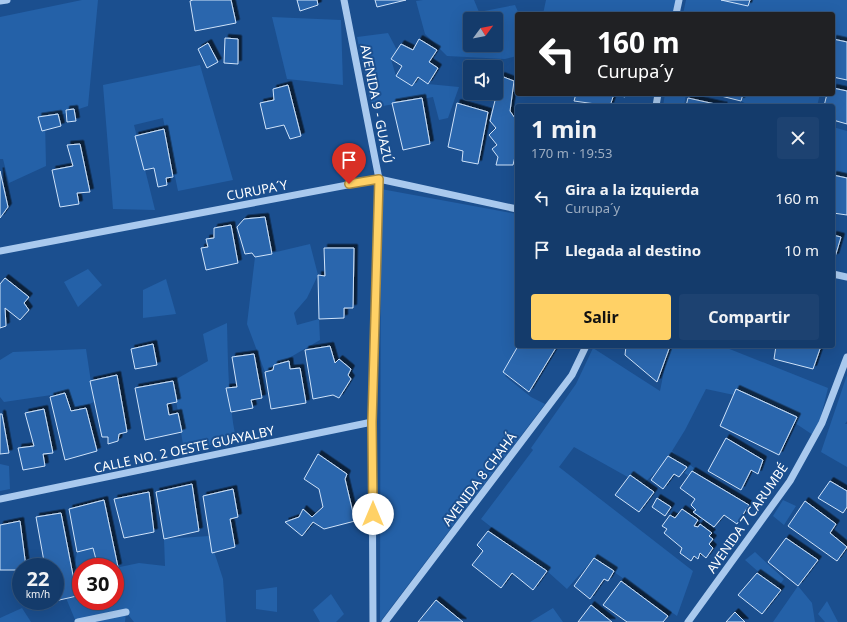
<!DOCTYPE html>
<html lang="es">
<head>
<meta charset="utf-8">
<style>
	body { margin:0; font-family:"Noto Sans",sans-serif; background:#1d4271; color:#f1f3f6; height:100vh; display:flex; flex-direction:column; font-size:15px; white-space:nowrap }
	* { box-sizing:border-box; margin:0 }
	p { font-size:13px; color:#9dadc1 }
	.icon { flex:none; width:22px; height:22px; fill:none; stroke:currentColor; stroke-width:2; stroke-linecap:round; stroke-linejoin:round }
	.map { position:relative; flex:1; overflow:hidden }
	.drawer { position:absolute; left:515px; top:104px; width:320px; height:244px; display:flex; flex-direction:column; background:#143b6b; border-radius:4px; box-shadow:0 4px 16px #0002,0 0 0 1px #33557e }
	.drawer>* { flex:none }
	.top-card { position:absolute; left:515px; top:12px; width:320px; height:84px; border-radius:4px; box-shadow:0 4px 16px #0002,0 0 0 1px #33557e; background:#202124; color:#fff; overflow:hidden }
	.needle { width:26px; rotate:58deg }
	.buttons { position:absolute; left:463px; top:12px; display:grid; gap:8px }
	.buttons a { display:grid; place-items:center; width:40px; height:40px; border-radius:4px; background:#143b6b; box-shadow:0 4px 16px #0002,0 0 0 1px #33557e; font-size:20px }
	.speed { position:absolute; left:12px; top:558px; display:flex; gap:8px; font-size:20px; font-weight:700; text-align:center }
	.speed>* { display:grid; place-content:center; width:52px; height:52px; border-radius:50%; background:#143b6b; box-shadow:0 4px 16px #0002,0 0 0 1px #33557e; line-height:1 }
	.speed small { font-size:10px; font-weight:400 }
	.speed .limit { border:6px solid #d22; background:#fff; color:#111 }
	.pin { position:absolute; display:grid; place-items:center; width:34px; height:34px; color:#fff; margin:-41px -17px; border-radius:50% 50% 50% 0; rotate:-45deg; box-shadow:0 0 4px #0007 }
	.pin .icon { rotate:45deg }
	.me { position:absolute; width:44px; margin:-22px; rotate:0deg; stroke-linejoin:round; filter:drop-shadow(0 0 3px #0008) }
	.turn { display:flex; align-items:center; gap:14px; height:84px; padding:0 16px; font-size:18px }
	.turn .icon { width:52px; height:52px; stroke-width:2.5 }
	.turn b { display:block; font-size:28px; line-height:34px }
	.round { display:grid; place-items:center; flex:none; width:42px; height:42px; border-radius:4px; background:#1d4271 }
	.headline { display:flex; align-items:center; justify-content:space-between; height:68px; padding:0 16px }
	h1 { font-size:24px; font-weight:700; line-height:30px }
	.action { display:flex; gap:8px; margin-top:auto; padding:8px 16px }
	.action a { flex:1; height:46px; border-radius:4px; background:#ffd166; color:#111; font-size:16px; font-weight:700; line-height:46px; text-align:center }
	.action a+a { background:#1d4271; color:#f1f3f6 }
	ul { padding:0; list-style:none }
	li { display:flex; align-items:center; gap:12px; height:52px; padding:0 16px }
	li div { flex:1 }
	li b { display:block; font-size:15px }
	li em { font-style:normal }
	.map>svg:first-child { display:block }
</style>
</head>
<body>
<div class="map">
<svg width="847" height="622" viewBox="0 0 847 622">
	<defs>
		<filter id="shadow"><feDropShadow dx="3.5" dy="-3.5" stdDeviation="0" flood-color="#0009"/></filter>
	</defs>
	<rect width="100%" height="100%" fill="#1b4f8f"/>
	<path fill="#2461a8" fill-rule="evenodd" d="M82,0H98L88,106L45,120L46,166L9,183L3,159H0V17Z
		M423,0H474L479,12L515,5L519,14H517V56L505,59L447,56L425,34L416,1ZM470,19H496V45H470Z
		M546,0H677L674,14H543Z
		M686,0H721L748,6L750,0H847V42L833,39V14H683Z
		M272,17L341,20L343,85L287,79Z
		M388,33L397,50L391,59L396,76L412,86L418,77L428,84L459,87L448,118L439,120L433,97L372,108L357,37Z
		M200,65L233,180L178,191L163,118L134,125L155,210L113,209L103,85Z
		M665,94H686L684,106H663Z
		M745,94H820L817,106H750L741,101Z
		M833,127L847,131V178L833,175Z
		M381,189L517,214V346H522L505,376L531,397L545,404L380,622Z
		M310,244L318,275L307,298L294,313L297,325L319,319L320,340L265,372L247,324L255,257Z
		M88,269L102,285L78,307L64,282Z
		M166,279L176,314L143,318V290Z
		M227,323C228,363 228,400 236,439L184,451L173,381L208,361L203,334Z
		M669,346H722L828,388L816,437L795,423L734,395L706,389L685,430L672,451L699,472L691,477L666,462L642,485L574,447L559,467L693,571L677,616L594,558L567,589L547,571L481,519L533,450L531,448L576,384L593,348L660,391Z
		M86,349L94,402L71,411L65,393L4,402L0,397V360L13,352Z
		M847,375V421L845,424H847V467L821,452Z
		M0,464L9,466L10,489L0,491Z
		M783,500L796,506L784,525L773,516Z
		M209,536L223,579L226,622H134L126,612L125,622H76L66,598L81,597V601H115V568L139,563L165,566L164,539Z
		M93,548L98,567H81V586L73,575L77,552Z
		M755,552L784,579L777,588L745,560Z
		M798,586L812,603L815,622H773Z
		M277,587V612L256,609V590Z
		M331,594L344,614L336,622H320L313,610Z
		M827,601L838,622H825L818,614Z
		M22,608L31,622H0V618Z
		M553,608L563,622H530Z"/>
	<path fill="#2a66ad" stroke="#cfe3fa" filter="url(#shadow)" d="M193,0H231L236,23L195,31L190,1Z
		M297,0H317L318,5L300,11Z
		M375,0H406L377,7Z
		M721,0H750L748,6Z
		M225,38L238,39V64L224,63Z
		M419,39L437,50L429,62L438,68L428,84L418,77L412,86L396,76L402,66L391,59L401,44L413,50Z
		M833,39L847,42V80L833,77Z
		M208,43L218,62L207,68L198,49Z
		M501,76L514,81L510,111L517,121V148L513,165H496L498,157L492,149L497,145L489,135L496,128L490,121Z
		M288,85L301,136L290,139L284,125L266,129L260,103L274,100L273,89Z
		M833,88L847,91V124L833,120V106H824L827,94H833Z
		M576,94H626L625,97L614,94L610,106L574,101Z
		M713,94H743L741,101Z
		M422,98L430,144L403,150L392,103Z
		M688,98L724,106H686Z
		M457,103L488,112L478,164L462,161L463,151L448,147Z
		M74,109L76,121L67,122L66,110Z
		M58,114L61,126L42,131L38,117Z
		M164,129L173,177L166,178L167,185L158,187L154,168L144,170L135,136Z
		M80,144L90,192L77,193L79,204L60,207L52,170L73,166L67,145Z
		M0,171L8,207L0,218Z
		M833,175L847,178V215L833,213Z
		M265,217L272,254L255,257L252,253L245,254L237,227L244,219Z
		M231,225L238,263L206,270L201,248L208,247L206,239L214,238V228Z
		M833,235L841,237L835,257H833Z
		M324,248H354L353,308H344V318L319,319L318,275L325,276Z
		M5,278L29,297L24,303L29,310L20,320L5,308L6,326L0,328V284Z
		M153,344L157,365L135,369L131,349Z
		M330,346L335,363L339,359L351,369L348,375L351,379L339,398L333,395L313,399L305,350Z
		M518,346H557L529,392L503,372Z
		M626,346H670L657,382L625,355Z
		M776,346H821L813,369L774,359Z
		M254,354L262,398L251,400L253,408L231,412L226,388L237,387L232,357Z
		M289,361L290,369L300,368L306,403L271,409L265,372L273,370L274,365Z
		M117,375L127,432L119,434L118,441L108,444V437H102L90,381Z
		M173,381L177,402L167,404L169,415L178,413L182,432L145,440L135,388Z
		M736,389L797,417L779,455L720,426Z
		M65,393L71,411L86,408L97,451L65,460L50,397Z
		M44,409L53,453L43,454L45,466L23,470L18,448L34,446L25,413Z
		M0,414H2L9,453L0,454Z
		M726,438L763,460L758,474L751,470L741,490L708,471Z
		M318,454L347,474L345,479L355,521L324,529L313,522L302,536L285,522L299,517L303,509L312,517L323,507L319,489L304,479Z
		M668,456L687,467L679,477L674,474L663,489L651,480Z
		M692,471L749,505L737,524L724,515L714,527L693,512L696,510L691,505L695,499L680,488Z
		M630,475L654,492L639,512L615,495Z
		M830,481L847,491V507L843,513L818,498Z
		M192,484L199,531L164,539L156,492Z
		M233,489L238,517L230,519L235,547L212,553L203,496Z
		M149,492L154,532L124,538L114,499Z
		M657,498L671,507L665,516L652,507Z
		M104,500L118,567L115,568L98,567L93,548L77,552L69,509Z
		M805,501L836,524L830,533L847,547L837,561L788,526Z
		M682,509L698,520L694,526L698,527L700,524L712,533L709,536L713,539L709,544L713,548L706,558L700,553L698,559L694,556L691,561L680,553L682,548L664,533L667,529L662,526L670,515L675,518Z
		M61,513L77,596L55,601V567H45L36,517Z
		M20,521L26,567H21V570H0V525Z
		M488,531L547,571L533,590L512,573L501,588L472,565L483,551L477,545Z
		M786,538L818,560L798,586L768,562Z
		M594,558L614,571L608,581L604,579L590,599L574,586Z
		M757,573L781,590L762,614L738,595Z
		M621,581L668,616L663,622H627L603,605Z
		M436,600L463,622H418Z
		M591,605L612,622H578Z
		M735,612L745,622H726Z"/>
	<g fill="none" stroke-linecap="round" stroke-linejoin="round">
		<path stroke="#a9c9ee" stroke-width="7" d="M344,0L379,179L372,422L373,622
			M0,1L7,0
			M676,14L679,0
			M656,106L658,94
			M0,251L379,179L517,209
			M833,274L847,277
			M0,499L372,422
			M78,622L126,612
			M385,622L572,375L586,346
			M688,622L790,481L822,423L847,357"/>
	</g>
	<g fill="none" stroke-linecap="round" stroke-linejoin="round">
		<g stroke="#a68842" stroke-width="10">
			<path id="route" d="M349,184L379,179L372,422L373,514"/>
		</g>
		<use href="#route" stroke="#ffd166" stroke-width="7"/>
	</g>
	<g text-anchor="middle" stroke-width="4" stroke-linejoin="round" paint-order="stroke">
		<g font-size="13" fill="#fff" stroke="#1b4f8f">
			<text transform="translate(377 104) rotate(79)" y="5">AVENIDA 9 - GUAZÚ</text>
			<text transform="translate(257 190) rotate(-11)" y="5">CURUPA´Y</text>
			<text transform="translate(184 449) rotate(-12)" y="5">CALLE NO. 2 OESTE GUAYALBY</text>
			<text transform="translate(479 479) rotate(-53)" y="5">AVENIDA 8 CHAHÁ</text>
			<text transform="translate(747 518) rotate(-55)" y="5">AVENIDA 7 CARUMBÉ</text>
		</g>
	</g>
</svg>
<div class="buttons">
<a><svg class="needle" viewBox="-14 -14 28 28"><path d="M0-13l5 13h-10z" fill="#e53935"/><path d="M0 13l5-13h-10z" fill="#9dadc1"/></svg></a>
<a><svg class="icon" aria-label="sound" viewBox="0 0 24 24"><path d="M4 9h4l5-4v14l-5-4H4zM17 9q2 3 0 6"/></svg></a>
</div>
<div class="speed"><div>22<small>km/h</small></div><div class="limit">30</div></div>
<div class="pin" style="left:349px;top:184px;background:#d93025"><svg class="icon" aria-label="arrive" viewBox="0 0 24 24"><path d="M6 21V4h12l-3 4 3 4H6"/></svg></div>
<svg class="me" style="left:373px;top:514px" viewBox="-20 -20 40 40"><circle r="19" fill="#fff"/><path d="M0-13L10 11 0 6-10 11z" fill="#ffd166"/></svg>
<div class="top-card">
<div class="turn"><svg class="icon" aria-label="left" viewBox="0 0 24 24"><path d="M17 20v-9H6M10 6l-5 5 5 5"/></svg><div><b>160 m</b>Curupa´y</div></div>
</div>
<section class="drawer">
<div class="headline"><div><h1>1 min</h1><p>170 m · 19:53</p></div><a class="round"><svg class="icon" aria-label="close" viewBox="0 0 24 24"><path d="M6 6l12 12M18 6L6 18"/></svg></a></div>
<ul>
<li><svg class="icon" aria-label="left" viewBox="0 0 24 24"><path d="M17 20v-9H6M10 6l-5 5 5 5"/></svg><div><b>Gira a la izquierda</b><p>Curupa´y</p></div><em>160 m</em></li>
<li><svg class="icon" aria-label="arrive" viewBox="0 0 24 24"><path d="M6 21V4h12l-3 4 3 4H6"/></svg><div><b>Llegada al destino</b></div><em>10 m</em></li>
</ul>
<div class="action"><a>Salir</a><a>Compartir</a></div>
</section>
</div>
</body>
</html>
